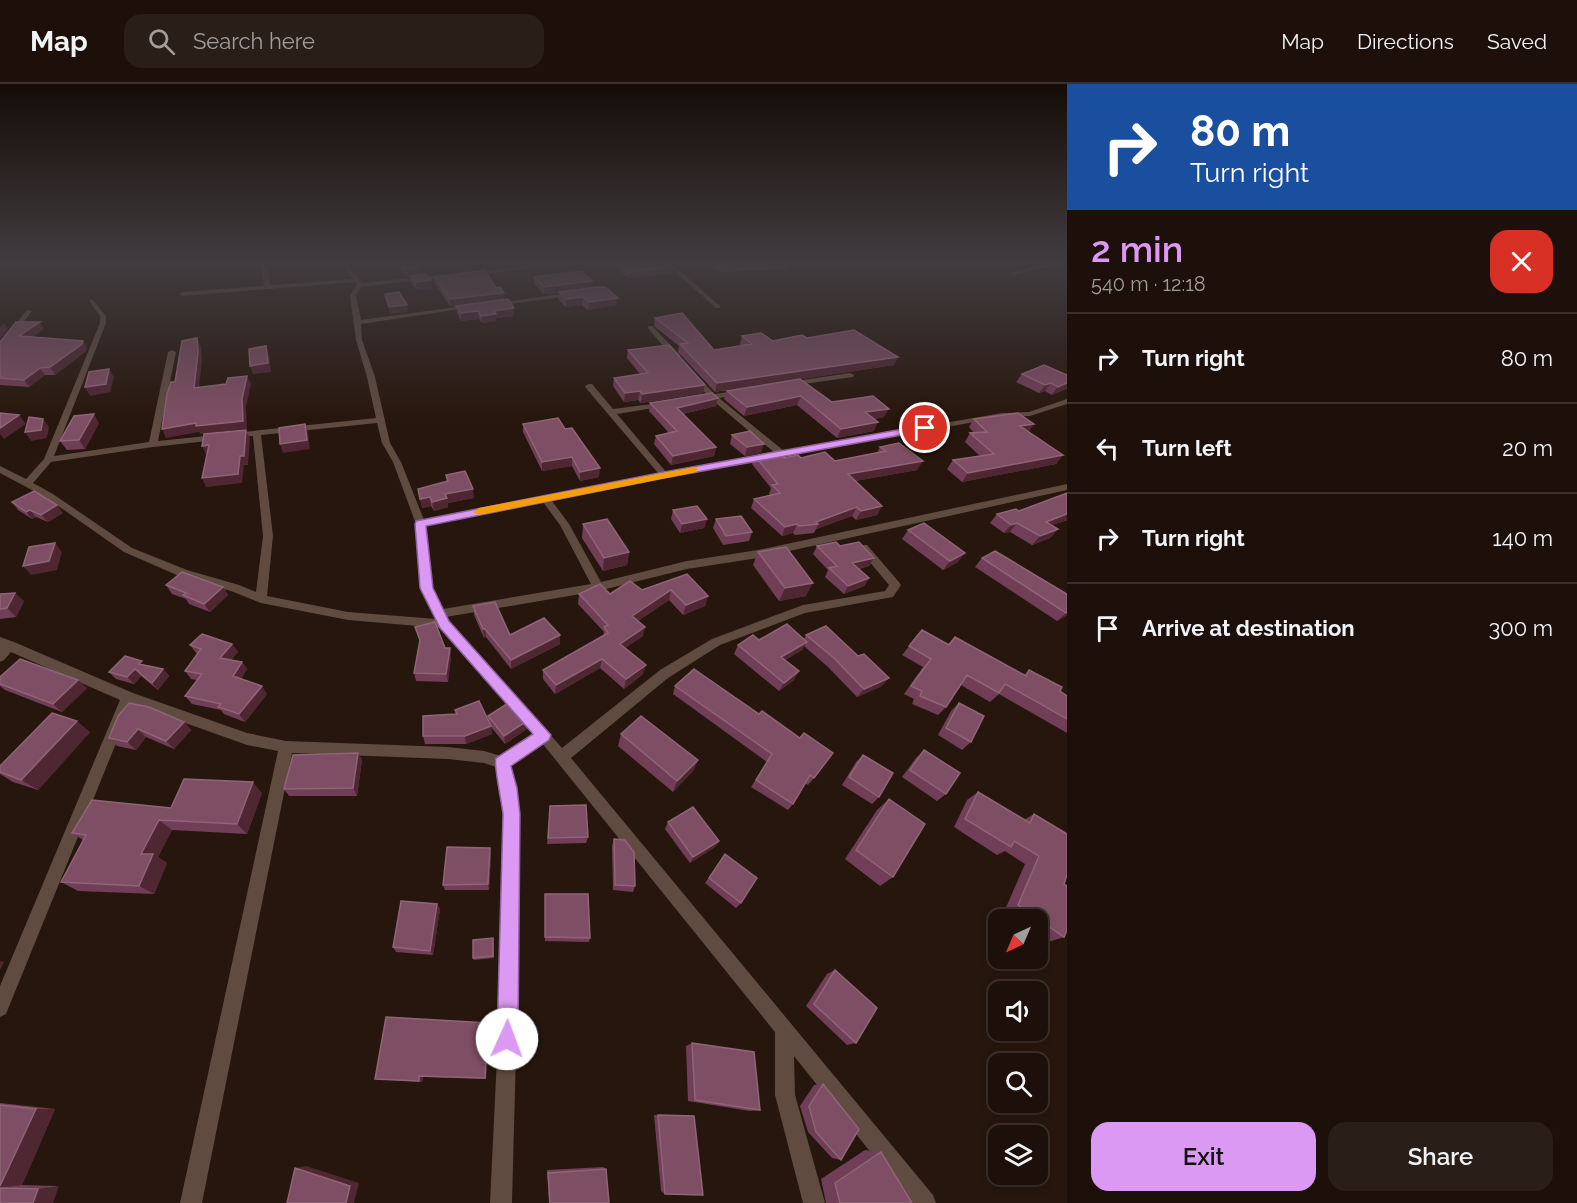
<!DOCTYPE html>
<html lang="en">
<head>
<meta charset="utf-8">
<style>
	body { margin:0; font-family:Raleway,sans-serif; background:#2a1e18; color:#f1f3f6; height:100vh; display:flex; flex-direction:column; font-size:22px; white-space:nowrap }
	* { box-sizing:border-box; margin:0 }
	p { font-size:20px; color:#a09d9c }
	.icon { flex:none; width:33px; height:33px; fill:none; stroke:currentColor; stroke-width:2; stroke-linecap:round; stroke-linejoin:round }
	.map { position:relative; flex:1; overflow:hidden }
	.sheet { display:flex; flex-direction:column; background:#1d100a; width:510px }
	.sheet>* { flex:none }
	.hud { background:#1a4fa0; color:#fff; overflow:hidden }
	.needle { width:39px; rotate:224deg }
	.tools { position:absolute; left:988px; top:825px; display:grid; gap:12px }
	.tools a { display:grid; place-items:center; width:60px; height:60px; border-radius:12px; background:#1d100a; box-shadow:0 3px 9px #0003,0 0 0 2px #3b302b; font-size:30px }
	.pin { position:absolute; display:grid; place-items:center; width:51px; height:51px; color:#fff; margin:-26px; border:3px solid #fff; border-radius:50%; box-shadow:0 2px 6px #0007 }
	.me { position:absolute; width:66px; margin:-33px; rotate:2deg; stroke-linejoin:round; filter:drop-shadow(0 0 4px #0008) }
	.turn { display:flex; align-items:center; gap:21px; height:126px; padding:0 24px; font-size:27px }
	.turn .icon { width:78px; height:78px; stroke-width:2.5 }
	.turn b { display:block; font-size:42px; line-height:51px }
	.round { display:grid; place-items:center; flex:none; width:63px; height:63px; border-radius:18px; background:#2a1e18 }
	.overview { display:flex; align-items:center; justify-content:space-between; height:102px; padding:0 24px }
	h1 { font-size:36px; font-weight:600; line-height:45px; color:#dc99f4 }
	.action { display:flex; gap:12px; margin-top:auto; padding:12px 24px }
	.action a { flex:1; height:69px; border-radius:18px; background:#dc99f4; color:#111; font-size:24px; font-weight:600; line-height:69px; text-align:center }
	.action a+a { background:#2a1e18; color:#f1f3f6 }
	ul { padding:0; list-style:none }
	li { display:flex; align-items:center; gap:18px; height:90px; padding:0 24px; border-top:2px solid #3b302b }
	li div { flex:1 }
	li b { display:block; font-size:22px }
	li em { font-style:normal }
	header { display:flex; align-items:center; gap:36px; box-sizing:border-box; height:84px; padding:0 30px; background:#1d100a; border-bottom:2px solid #3b302b }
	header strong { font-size:28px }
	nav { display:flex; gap:33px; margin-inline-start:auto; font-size:21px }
	.search { width:420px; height:54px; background:#2a1e18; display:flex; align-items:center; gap:15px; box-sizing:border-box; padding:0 21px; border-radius:18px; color:#a09d9c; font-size:22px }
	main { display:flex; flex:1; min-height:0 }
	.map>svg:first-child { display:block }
</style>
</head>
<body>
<header>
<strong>Map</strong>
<div class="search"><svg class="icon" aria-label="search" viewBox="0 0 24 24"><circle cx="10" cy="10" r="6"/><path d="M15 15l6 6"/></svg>Search here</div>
<nav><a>Map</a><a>Directions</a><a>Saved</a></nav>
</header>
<main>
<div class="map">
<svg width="1067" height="1119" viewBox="0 0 1067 1119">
	<rect width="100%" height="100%" fill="#27160d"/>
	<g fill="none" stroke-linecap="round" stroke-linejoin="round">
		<path fill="#5f4b40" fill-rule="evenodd" d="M261,179H267L270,201L353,195L341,179H347L362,199L449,190L452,192L361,203L356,212L361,236L471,221L474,223L361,240L362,256L375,293L390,359L401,378L424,436L658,389L586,304L585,302L589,300H592L613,325L668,318L669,320L665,322L617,330L666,388L775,369L711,315L697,317V313L707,311L691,293L695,291L715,310L742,306V310L719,314L784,367L1002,329L1029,328L1067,315V320L1030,332L1002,333L664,394L552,417L569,440L601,498L687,477L758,466L1067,400V406L758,474L687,485L598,507L446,533L562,664L660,586L712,555L803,521L885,507L889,501L859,465L858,463L859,461H867L899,498L901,501L893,513L805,529L720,561L668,594L571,674L933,1111L936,1119H911L794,972L795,1011L825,1119H803L775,1011V948L542,659L510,682L516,704L519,730L517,931L512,1119H490L499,931L505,730L502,704L496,683L484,679L448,675L292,669L202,1119H180L278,667L247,661L132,620L6,930L0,933V902L120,616L11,568L4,576L0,578V553L14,558L133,609L247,649L286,657L448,663L484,667L501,672L534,650L441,544L348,536L261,519L231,507L179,492L124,468L47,414L0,389V382L26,395L44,375L100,239V232L89,217L92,215L106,232V239L54,372L149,358L168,268L172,266L176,268L158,357L376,334L367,293L356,256L350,212L357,200L355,198L182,212L179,210L182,208L264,202ZM377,339L382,359L393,378L416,440L421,504L436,535L348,528L267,512L273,452L261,351ZM253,352L263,452L256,508L239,501L187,486L132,464L53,410L33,399L51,378L153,363ZM543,418L560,441L591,500L443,525L433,504L426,442Z
			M544,179H560L472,192L469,190Z
			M665,179H671L720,222V224H716Z
			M1053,179H1064L1013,191L1010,189Z
			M575,208L577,211L494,222L491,220Z
			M27,226L32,227L2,265L0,266V259Z
			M648,242H652L680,271V275H674L648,244Z
			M850,289L854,291L853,293L789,302L785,300L789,298Z"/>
	</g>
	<path fill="#713e57" d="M395,179H415L419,183L420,190L406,192Z
		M474,179H502L476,181Z
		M611,179H669L673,189L628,194Z
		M704,179H788L786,185L722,188Z
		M410,192L431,196L432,204L417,206L411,199Z
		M434,193L504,215L514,232L496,234V237L482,239L479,235L461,237L457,229L456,222H450L435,200Z
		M534,193L592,197L591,204L617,221L588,226L582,221L566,223L559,216V209L544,210L534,200Z
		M655,234L714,266L741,262L740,260L742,252L773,257L807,254L894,281L715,308L678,268L679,262L654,242Z
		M44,245L32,253L83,257L87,264L86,267L55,291H45L29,303L0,301V258Z
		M628,266L703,309L641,319L638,316L624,318L613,302L614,294L640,290L627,274Z
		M1022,290L1067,291L1052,311L1045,307L1039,309L1016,298Z
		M800,295L832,318L884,333L874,335V347L837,354L797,321L744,332L724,315L727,307Z
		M718,314L716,322L683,330L716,363L714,372L671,381L654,360L656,352L669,349L649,327L650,319Z
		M974,335L1029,348L1063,371L1056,380L962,398L947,385L953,376L980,372L965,358L970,349H974L969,343Z
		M99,339L85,365L67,366L60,357Z
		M523,340L565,345L599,393L580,397L572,382L542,387L523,348Z
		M732,351L761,369L745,372L730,360Z
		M880,363L917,386L855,397L882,422L877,431L856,436L852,432L816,445L814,449L795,451L793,449L782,452L751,424L754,415L770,411L769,410L771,404L752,380L755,372L784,374H801L835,377L877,369Z
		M446,391L474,414L448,419V423L434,427L431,422L422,424L418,405L447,398Z
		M1067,409V436L1052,441L1058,445L1050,454L1032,461L1010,448L1004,449L990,439L997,430L1019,427Z
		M12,418L63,429L48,438L36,433L32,435L18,426Z
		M673,426L707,435L704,444L680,449L671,435Z
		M716,435L752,448L749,457L723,461L713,444Z
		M583,440L629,468L627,481L603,487L582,454Z
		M908,446L958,478L943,486L902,455Z
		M817,462H840L874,474L869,482L859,485L869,494L864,502L844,510L825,493L828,486L813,470Z
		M758,468L806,512L779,517L753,481Z
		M982,474L1067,510V531L1057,537L975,483Z
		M687,490L708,512L705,522L683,531L669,516L638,537L643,552L625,564L643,590L624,605L600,584L555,610L543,595V586L603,552L604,548L578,520L579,510H610L642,506Z
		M166,501L223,503L228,511L210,528L189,520L186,515L172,510Z
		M0,510L24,517L16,533L0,535Z
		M473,522L510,551H560V560L511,585L486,553L484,554L474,531Z
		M415,543L445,564H450L451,572L448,598L416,597L414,589L420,558Z
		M922,546L948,560L955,553L1024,591L1029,586L1067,612V649L999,610L990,618L961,601L946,623L938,631L912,620L914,615L904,610L923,583L902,571Z
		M806,551L882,602L857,613L828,583L804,562L802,566L785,576L794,596L779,607L734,570L738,561L759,556L804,555Z
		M232,560L238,568L231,576L242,578L247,585L241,595L267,610L245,638L224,630L221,626L192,620L185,612L197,596L191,595L185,587L197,570L190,561Z
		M145,581L163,585L169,592L158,606L141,592L134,600L116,595L109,588Z
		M0,600L87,604L62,628L5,606L0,602Z
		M675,602L814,694L808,701L805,699L793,720L788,726L751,703L767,678L673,610Z
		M959,619L971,658L962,666L938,651L951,627Z
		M455,626L488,635V632L527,645L505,660L491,643L492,650L466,660H425L423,652L456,630Z
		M118,632L184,638L191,646L174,665L146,653L136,666L117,662L109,654Z
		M90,648L38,706L13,698L0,690V682Z
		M621,650L698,676L693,687L673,708L618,662Z
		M924,666L946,710L937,717L902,693L916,674Z
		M358,669L362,676L357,712H289L284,705Z
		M863,671L879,713L872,720L842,701L856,678Z
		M978,708L1024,736L1034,730L1064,800V853L1048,858L1038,851V836H1016L1004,828L1025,780L1005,767L997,771L954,743L967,716Z
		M262,709L247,750L172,746L158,773L167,779L154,810L78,807L61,798L83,756L72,749L171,724Z
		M889,715L893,793L880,802L845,775L877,726Z
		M550,722L588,753L586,759L547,760Z
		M668,738L719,757L715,763L690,779L665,745Z
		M614,755L635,802L633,808L613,806L612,762Z
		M491,770L489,806H445L443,801Z
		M725,770L741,819L736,824L705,799Z
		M545,810L590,854L589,858L545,857Z
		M437,820L440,825L433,871L396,868L393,863Z
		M493,854L494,874L474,876L473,874Z
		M835,886L856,959L847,961L806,922L827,890Z
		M489,941L486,995L423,993L422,998L375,995Z
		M692,959L760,1026L750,1027L688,1017L686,962Z
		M823,1000L841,1076L832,1074L808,1048L800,1022L814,1001Z
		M0,1019L55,1025L22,1101L59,1102L0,1119Z
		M654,1031L694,1032L665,1110L661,1107Z
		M865,1066L881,1068L912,1119H826L821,1095Z
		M603,1083L606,1085L609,1119H549L547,1086Z"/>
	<path fill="#4e2733" d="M677,179H695L677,181Z
		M419,183L420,190L406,192L405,185Z
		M674,183L673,189L628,194L629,188Z
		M431,196L432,204L417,206L416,198Z
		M592,197L591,204L544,210V203Z
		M504,209V216L450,222V215Z
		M583,213L582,221L566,223V215Z
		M618,214L617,221L588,226L589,218Z
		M407,221L408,228L390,230L389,223Z
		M514,224V232L496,234V237L482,239L481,232L494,227Z
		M478,227L479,235L461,237V229Z
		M40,238L44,245L23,259L19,252Z
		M4,239L8,245L0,255V243Z
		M197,254L201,263L202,276L198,313L194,304Z
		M83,257L87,264L86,267L55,291L50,283Z
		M266,262L269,271L271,288L253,290L250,282Z
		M898,273L894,281L715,308L717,299Z
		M40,284L45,291L29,303L24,296Z
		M109,285L114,293L110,308L90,312L85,303Z
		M247,292L251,300L246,323L247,345L200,350L199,348L166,354L162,345L242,315Z
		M1051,299L1045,307L1039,309L1045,301Z
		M1067,299V305L1052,311L1058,303Z
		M705,301L703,309L641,319L642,310Z
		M640,307L638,316L624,318L625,309Z
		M801,312L797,321L744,332L747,323Z
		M718,314L716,322L675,332L677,324Z
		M889,325L884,333L861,337L865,328Z
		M94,330L99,339L85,365L79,356Z
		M19,331L26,340L4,355L0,350V344Z
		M43,335L49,343L47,354L31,357L25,348Z
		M878,338L874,347L837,354L841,345Z
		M305,340L308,349L310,365L283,369L280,360Z
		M1034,340L1028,349L1020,342Z
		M246,346L250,355L248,381H244L242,399L206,403L202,394L240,372Z
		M764,360L761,369L745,372L747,363Z
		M209,361L214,370L206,371L202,362Z
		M716,363L714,372L671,381L673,372Z
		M1063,371L1056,380L962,398L968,389Z
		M572,373V382L542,387V378Z
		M923,377L917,386L844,399L848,390Z
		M600,384L599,393L580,397V388Z
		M473,405L474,414L448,419V423L434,427L432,418L445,410Z
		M430,413L431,422L422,424L420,415Z
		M57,421L63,429L48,438L41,431Z
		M882,422L877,431L856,436L861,427Z
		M857,423L852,432L816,445L818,440L816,438Z
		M30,426L36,433L32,435L26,428Z
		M1067,430V436L1039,446L1046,438Z
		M707,435L704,444L680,449L682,440Z
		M1017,439L1010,448L1004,449L1011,441Z
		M797,440L793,449L782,452L785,443Z
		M1058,445L1050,454L1032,461L1040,452Z
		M55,459L62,468L57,486L31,491L23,482Z
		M629,468L627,481L603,487L604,474Z
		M965,469L958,478L943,486L950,477Z
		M874,474L869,482L848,487L852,479Z
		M869,494L864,502L844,510L848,502Z
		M813,499L806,512L779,517L785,504Z
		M223,503L228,511L210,528L204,520Z
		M671,506L669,516L630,542L632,532Z
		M15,509L24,517L16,533L7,524Z
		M708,512L705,522L683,531L686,521Z
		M1067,528V531L1057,537Z
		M645,543L643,552L618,569L620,560Z
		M483,545H485L486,553L484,554Z
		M560,551V560L511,585V576Z
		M807,558L802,566L776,581L781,573Z
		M232,560L238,568L225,582L220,574Z
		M450,564L451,572L448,598L446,590Z
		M602,575L600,584L555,610L556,601Z
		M242,578L247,585L238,600L233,592Z
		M646,581L643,590L624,605L626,595Z
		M135,585L141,592L134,600L127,593Z
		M163,585L169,592L158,606L152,599Z
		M799,587L794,596L779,607L784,599Z
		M889,594L882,602L857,613L864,605Z
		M78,596L87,604L62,628L53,620Z
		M262,602L267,610L245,638L239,630Z
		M77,637L90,648L38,706L21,696Z
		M527,637V645L505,660L504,652Z
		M184,638L191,646L174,665L166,657Z
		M491,642L492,650L466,660L465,652Z
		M138,645L146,653L136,666L127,658Z
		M358,669L362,676L357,712L353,704Z
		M698,676L693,687L673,708L677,697Z
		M253,698L262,709L247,750L237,740Z
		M159,736L172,746L158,773L167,779L154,810L139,802L141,770Z
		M719,757L715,763L690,779L693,773Z
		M490,764L491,770L489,806L488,800Z
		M437,820L440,825L433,871L430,867Z
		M0,877L4,878L0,886Z
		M488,939L489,941L486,995L485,994Z
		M419,992L423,993L422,998L419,997Z
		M36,1025H55L22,1101L0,1104V1102Z
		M306,1082L359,1099L354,1119H346L295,1084Z
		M59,1102L53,1119H33L38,1105Z"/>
	<path fill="#7e4f64" stroke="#8f6576" stroke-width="1.5" d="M400,179H415L419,183L405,185Z
		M619,179H669L674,183L629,188Z
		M718,179H773L723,182Z
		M485,186L496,204L500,203L504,209L450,215L434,193Z
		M582,187L592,197L544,203L534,193Z
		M425,190L431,196L416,198L410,192Z
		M598,203H605L618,214L589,218L583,213L566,215L559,208Z
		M399,208L407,221L389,223L385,210Z
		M508,215L514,224L494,227L496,230L481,232L478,227L461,229L456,222Z
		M682,229L714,266L752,260L742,252L761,249L773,257L802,251L807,254L854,246L898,273L717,299L680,260L688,259L655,234Z
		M16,238H40L19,252L83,257L82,260L50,283L40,284L24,296L0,294V258Z
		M197,254L198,268L194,304L226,300L228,294L247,292L242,315L243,337L196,342V339L162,345L167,310L171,298H175L182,257Z
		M669,261L705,301L642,310L640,307L625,309L614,294L648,289L628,266Z
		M266,262L268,279L250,282L249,265Z
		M1044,281L1067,291V299L1058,303L1051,299L1045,301L1022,290Z
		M109,285L106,300L85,303L89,288Z
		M800,295L832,318L873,312L889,325L865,328L878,338L841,345L801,312L747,323L727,307Z
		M712,309L718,314L677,324L716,363L673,372L656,352L677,347L650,319Z
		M0,329L19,331L0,344Z
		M1018,329L1034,340L1020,342L1063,371L968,389L953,376L994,370L970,349L987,348L974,335Z
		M94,330L79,356L60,357L74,332Z
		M29,333L43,335L41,346L25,348Z
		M558,334L565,345L572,344L600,384L580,388L572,373L542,378L523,340Z
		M305,340L307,356L280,360L279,344Z
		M246,346L244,372H240L238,390L202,394L209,361L202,362L204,350Z
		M750,347L764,360L747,363L732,351Z
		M899,359L923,377L848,390L882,422L861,427L857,423L816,438L818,440L799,442L797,440L785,443L754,415L780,409L772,401L778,400L755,372L779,367L784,374L798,371L801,374L825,368L835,377L886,367L880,363Z
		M465,387L473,405L445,410L447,414L432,418L430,413L420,415L418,405L448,397L446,391Z
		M34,407L57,421L41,431L30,426L26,428L12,418Z
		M1067,409V430L1046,438L1058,445L1040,452L1017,439L1011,441L997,430L1016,425L1019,427Z
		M697,422L707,435L682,440L673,426Z
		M741,432L752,448L726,452L716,435Z
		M607,435L629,468L604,474L583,440Z
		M924,439L965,469L950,477L908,446Z
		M836,458L840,462L859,458L874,474L852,479L869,494L848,502L829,484L837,482L817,462Z
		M55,459L49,477L23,482L29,463Z
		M786,463L813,499L785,504L758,468Z
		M995,467L1067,510V528L1066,529L982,474Z
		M182,488L223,503L204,520L183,511L186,509L166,501Z
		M687,490L708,512L686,521L671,506L632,532L645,543L620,560L646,581L626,595L602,575L556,601L543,586L608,549L604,543L608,541L579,510L600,500L610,510L630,497L642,506Z
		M15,509L7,524L0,525V510Z
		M495,518L510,551L544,534L560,551L511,576L485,545H483L473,522Z
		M435,538L445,564H450L446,590L414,589L420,556L415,543Z
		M787,540L807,558L781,573L799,587L784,599L738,561L753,551L759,556Z
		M826,542L858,572L864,570L889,594L864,605L834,574L806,551Z
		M922,546L949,561L955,553L1026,592L1029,586L1062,603L1060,607L1067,612V635L1005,600L999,609L967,591L946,623L920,612L922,607L911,602L931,575L909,562Z
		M202,550L232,560L220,574L242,578L233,592L262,602L239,630L218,623L221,620L185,612L202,590L185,587L201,565L190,561Z
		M125,572L142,577L139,580L163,585L152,599L135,585L127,593L109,588Z
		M20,575L78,596L53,620L0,600V593Z
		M694,585L759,630L762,627L800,654L804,649L833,669L814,694L810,691L793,720L756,696L772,670L675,602Z
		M479,617L491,642L465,652H423V632L457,630L455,626Z
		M510,618L527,637L504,652L488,632Z
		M129,619L149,623L184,638L166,657L138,645L127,658L109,654L118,632Z
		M959,619L984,632L971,658L946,644Z
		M52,629L77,637L21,696L0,688V682Z
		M641,632L698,676L677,697L621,650Z
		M924,666L960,689L946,710L910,686Z
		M358,669L353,704L284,705L293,671Z
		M863,671L893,689L879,713L849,693Z
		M184,695L253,698L237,740L159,736L141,770H153L139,802L61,798L86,751L72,749L92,716L171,724Z
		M978,708L1030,739L1034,730L1067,750V791L1064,800L1067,802V846L1064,853L1018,821L1039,772L1014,757L1011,763L965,735Z
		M889,715L925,740L893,793L856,766Z
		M586,721L588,753L548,754L550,722Z
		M693,723L719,757L693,773L668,738Z
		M614,755L625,756L634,768L635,802L615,801Z
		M447,763L490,764L488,800L443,801Z
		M725,770L757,794L741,819L709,794Z
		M545,810H588L590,854L545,853Z
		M401,817L437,820L430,867L393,863Z
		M493,854V872L473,874V856Z
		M835,886L877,924L856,959L814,920Z
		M386,933L488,939L485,994L419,992V997L375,995Z
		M692,959L754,968L760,1026L695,1016Z
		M823,1000L859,1045L841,1076L816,1048L809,1022Z
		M0,1021L36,1025L0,1102Z
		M658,1031L694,1032L703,1111L665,1110Z
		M881,1068L912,1119H840L835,1099Z
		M295,1084L350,1102L346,1119H287Z
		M606,1085L609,1119H550L548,1089Z
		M0,1104L38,1105L33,1119H0Z"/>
	<linearGradient id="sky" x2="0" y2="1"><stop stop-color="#150c07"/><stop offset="0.53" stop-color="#413c40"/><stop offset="1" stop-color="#413c40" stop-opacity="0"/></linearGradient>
	<rect width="1067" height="336" fill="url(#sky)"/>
	<path fill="#dc99f4" stroke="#8f639f" stroke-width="1.5" d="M925,341L929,342V346L664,394L426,442L433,504L449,537L551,651L549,656L511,682L517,704L520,730L518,955L515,962L507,965L500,962L497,955L503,730C502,719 493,680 496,674L533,650L440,544L420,504L415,440L416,437L664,388Z"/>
	<path fill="#f59e0b" d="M694,383L697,384V388L479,431L473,428L479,424Z"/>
</svg>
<div class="tools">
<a><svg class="needle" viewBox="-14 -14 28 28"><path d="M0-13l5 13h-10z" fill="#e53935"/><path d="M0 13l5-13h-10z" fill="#a09d9c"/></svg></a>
<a><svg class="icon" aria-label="sound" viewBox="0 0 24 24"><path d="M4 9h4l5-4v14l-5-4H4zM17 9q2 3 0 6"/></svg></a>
<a><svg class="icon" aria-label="search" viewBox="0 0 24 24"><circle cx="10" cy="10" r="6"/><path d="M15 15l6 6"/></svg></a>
<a><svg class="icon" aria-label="layers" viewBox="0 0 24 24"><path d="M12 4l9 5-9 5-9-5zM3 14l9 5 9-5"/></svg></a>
</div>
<div class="pin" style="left:925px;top:344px;background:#d93025"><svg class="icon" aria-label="arrive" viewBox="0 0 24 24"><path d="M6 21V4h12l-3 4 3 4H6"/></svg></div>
<svg class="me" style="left:507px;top:955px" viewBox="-20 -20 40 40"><circle r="19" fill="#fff"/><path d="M0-13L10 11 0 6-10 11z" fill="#dc99f4"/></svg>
</div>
<section class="sheet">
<div class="hud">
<div class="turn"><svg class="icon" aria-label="right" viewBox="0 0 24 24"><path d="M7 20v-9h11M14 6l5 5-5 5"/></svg><div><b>80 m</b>Turn right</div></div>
</div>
<div class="overview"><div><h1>2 min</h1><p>540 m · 12:18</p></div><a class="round" style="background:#d93025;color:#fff"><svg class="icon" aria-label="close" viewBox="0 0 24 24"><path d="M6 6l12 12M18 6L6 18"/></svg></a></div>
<ul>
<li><svg class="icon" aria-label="right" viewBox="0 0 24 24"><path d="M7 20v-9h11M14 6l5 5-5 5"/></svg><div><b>Turn right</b></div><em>80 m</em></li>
<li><svg class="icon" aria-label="left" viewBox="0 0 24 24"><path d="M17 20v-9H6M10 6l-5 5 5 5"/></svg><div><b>Turn left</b></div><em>20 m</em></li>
<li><svg class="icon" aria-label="right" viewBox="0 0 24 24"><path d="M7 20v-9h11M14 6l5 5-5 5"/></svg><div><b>Turn right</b></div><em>140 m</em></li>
<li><svg class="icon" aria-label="arrive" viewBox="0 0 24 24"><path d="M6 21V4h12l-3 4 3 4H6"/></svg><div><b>Arrive at destination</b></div><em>300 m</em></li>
</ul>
<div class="action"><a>Exit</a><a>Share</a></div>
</section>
</main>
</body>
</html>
